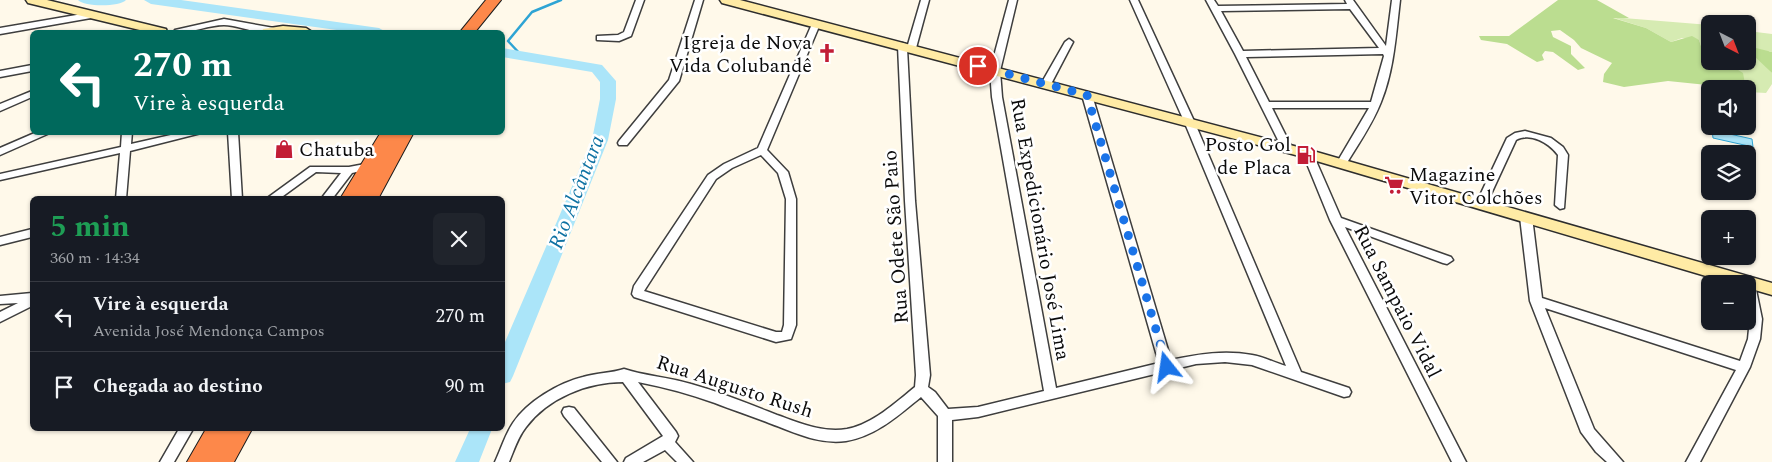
<!DOCTYPE html>
<html lang="pt">
<head>
<meta charset="utf-8">
<style>
	body { margin:0; font-family:Spectral,serif; background:#20242c; color:#f1f3f6; height:100vh; display:flex; flex-direction:column; font-size:19px; white-space:nowrap }
	* { box-sizing:border-box; margin:0 }
	p { font-size:16px; color:#9ea1a6 }
	.icon { flex:none; width:28px; height:28px; fill:none; stroke:currentColor; stroke-width:2; stroke-linecap:round; stroke-linejoin:round }
	.map { position:relative; flex:1; overflow:hidden }
	.panel { position:absolute; left:30px; top:196px; width:475px; height:235px; display:flex; flex-direction:column; background:#171b24; border-radius:8px; box-shadow:0 1px 4px #0004 }
	.panel>* { flex:none }
	.guide { position:absolute; left:30px; top:30px; width:475px; height:105px; border-radius:8px; box-shadow:0 1px 4px #0004; background:#00695c; color:#fff; overflow:hidden }
	.needle { width:32px; rotate:138deg }
	.tools { position:absolute; left:1701px; top:15px; display:grid; gap:10px }
	.tools a { display:grid; place-items:center; width:55px; height:55px; border-radius:8px; background:#171b24; box-shadow:0 1px 4px #0004; font-size:25px }
	.pin { position:absolute; display:grid; place-items:center; width:42px; height:42px; color:#fff; margin:-21px; border:2px solid #fff; border-radius:50%; box-shadow:0 1px 5px #0007 }
	.me { position:absolute; width:55px; margin:-28px; rotate:345deg; stroke-linejoin:round; filter:drop-shadow(0 0 4px #0008) }
	.turn { display:flex; align-items:center; gap:18px; height:105px; padding:0 20px; font-size:22px }
	.turn .icon { width:65px; height:65px; stroke-width:2.5 }
	.turn b { display:block; font-size:35px; line-height:42px }
	.round { display:grid; place-items:center; flex:none; width:52px; height:52px; border-radius:8px; background:#20242c }
	.overview { display:flex; align-items:center; justify-content:space-between; height:85px; padding:0 20px }
	h1 { font-size:30px; font-weight:700; line-height:38px; color:#1e9e55 }
	ul { padding:0; list-style:none }
	li { display:flex; align-items:center; gap:15px; height:70px; padding:0 20px; border-top:1px solid #363941 }
	li div { flex:1 }
	li b { display:block; font-size:19px }
	li em { font-style:normal }
	.map>svg:first-child { display:block }
</style>
</head>
<body>
<div class="map">
<svg width="1772" height="462" viewBox="0 0 1772 462">
	<rect width="100%" height="100%" fill="#fff9ea"/>
	<path fill="#d6ebb2" d="M1611,17L1710,25V57L1702,49L1699,40L1682,38L1671,42L1646,28Z
		M1748,31L1772,34V52L1769,51L1764,64L1772,73V84L1766,93L1748,92L1746,83L1724,61H1748Z"/>
	<path fill="#bbdd90" d="M1558,0H1597L1629,18H1613L1646,28L1671,42L1692,36L1699,40L1702,49L1710,57V61H1724L1743,73L1746,89L1668,81L1624,87L1603,82L1604,74L1612,63L1581,48L1574,40L1560,30L1551,31L1553,37L1571,46V54L1585,68L1578,70L1553,52L1545,51L1542,55L1544,60L1537,62L1507,44L1481,40L1479,36H1509Z
		M1756,48L1772,52V73L1752,54Z"/>
	<path fill="#abe5f9" stroke="#2ea4d4" d="M1712,130L1752,139L1753,147L1713,138Z"/>
	<g fill="none" stroke-linecap="round" stroke-linejoin="round">
		<path stroke="#2ea4d4" stroke-width="2.5" d="M522,56L508,41L532,12L561,0"/>
		<path fill="#abe5f9" fill-rule="evenodd" d="M78,0H126C120,7 84,7 78,0Z
			M144,0H181L379,28L386,32H351L151,4Z
			M502,48L602,65L616,81V99L608,140L513,376L510,382L502,384V349L592,140L600,99V82L592,72L502,57Z
			M470,429H492L479,462H455Z"/>
		<g stroke="#3e3e3e" stroke-width="3">
			<path id="street" d="M636,0H644L631,36L619,41L597,40V36L618,35L624,32Z
				M695,0H703L679,81L627,145H619L618,143L619,141L669,80Z
				M921,0H929L916,48L911,51L907,48L915,201L930,375L928,387L935,392L948,409L978,407L1044,391L992,97L990,71L1009,0H1017L1000,71L1002,97L1056,388L1159,363L1082,95L1087,92L1092,95L1171,360C1198,354 1225,350 1252,355C1264,357 1275,363 1286,366L1184,121L1130,0H1138L1194,121L1301,372L1349,388L1351,392L1349,396L1344,397L1252,365L1225,362L1196,364L978,417L952,420V462H938V416L921,397C899,415 876,436 846,441C819,445 794,432 769,423C751,416 733,410 715,403C690,394 664,387 638,382L676,432L678,436L675,442L693,462H677L665,450L643,462H624L626,458L663,436L623,382C587,382 548,398 526,427C518,437 514,450 509,462H495C501,449 505,435 513,423C527,402 558,383 583,377C596,373 612,373 624,369C644,376 669,377 691,384C720,392 749,404 777,415C800,423 822,433 847,429C873,424 895,403 915,387L916,375L905,201L898,46L902,43L905,44L907,48Z
				M1206,0H1214L1218,6L1347,4L1345,0H1353L1386,46L1392,0H1400C1396,34 1394,70 1381,102C1372,125 1357,146 1345,166H1337L1336,164L1369,108H1272L1292,148L1291,150H1283L1235,54ZM1350,9L1379,48L1243,51L1221,11ZM1383,54L1384,56L1371,102H1269L1246,57Z
				M88,13L92,16L91,18L0,34V28Z
				M224,19L274,28L278,31C263,38 241,25 224,25C207,25 191,34 174,32L175,30Z
				M816,21L820,24L767,150L788,172L796,199V325L791,339L776,342L634,297L632,294L634,286L708,175L724,164L758,148L812,24ZM761,155L778,173L786,199L784,325L782,332H776L644,291L716,179L732,168Z
				M1069,39L1073,42L1051,84L1046,87L1043,86L1041,84L1065,42Z
				M32,65V71L0,77V71Z
				M32,91V97L0,111V104Z
				M1525,131L1551,138L1563,147L1568,155L1564,208L1560,209L1555,205L1558,155C1549,143 1531,132 1516,140L1485,207H1477L1476,204L1507,138L1515,133Z
				M37,132H52L0,155V148Z
				M122,132H132L131,144L184,132H205L130,151L126,199H116L120,153L0,180V174L121,147Z
				M228,132H238L242,199H232Z
				M1308,151L1313,154L1341,218L1451,257L1453,260L1447,264L1443,263L1345,227L1466,462H1452L1330,220L1303,154Z
				M370,163L375,166L374,168L352,173L332,199H321L341,173L316,172L279,199H266L310,167H349Z
				M1526,213L1532,217L1542,298L1740,361L1748,339L1750,319L1748,284L1744,283L1746,280H1754L1762,319L1760,339L1750,367L1700,462H1686L1736,370L1545,308L1594,429L1623,462H1607L1596,452L1581,432L1530,301L1520,217Z
				M32,229V237L0,245V237Z
				M32,293V306L0,322V312L18,303L0,304V296Z
				M569,407L574,408L617,462H602L564,416L562,412L564,408Z
				M179,429H193L174,462H160Z"/>
		</g>
		<g stroke="#2d2d2d" stroke-width="3">
			<path id="secondary" d="M26,0H47L166,29L167,32H148L28,3Z
				M720,0H740L1313,151L1772,283V295L1748,288V284H1733L1303,157L722,3Z
				M283,26L306,28L312,32H262L263,29Z"/>
		</g>
		<g stroke="#1c1c1c" stroke-width="2">
			<path id="highway" d="M486,0H501L475,32H460Z
				M381,132H414L378,199H340Z
				M206,429H252L234,462H187Z"/>
		</g>
		<use href="#street" fill="#fff" fill-rule="evenodd"/>
		<use href="#secondary" fill="#ffeba5" fill-rule="evenodd"/>
		<use href="#highway" fill="#fd884a" fill-rule="evenodd"/>
	</g>
	<g fill="none" stroke-linecap="round" stroke-linejoin="round">
		<path stroke="#1a73e8" stroke-width="9" stroke-dasharray="0 16.2" d="M978,66L1087,95L1167,367"/>
	</g>
	<defs>
		<g id="church-bare" transform="scale(1.5)"><path d="M-1.2-6h2.4v3.5h3.3v2.4h-3.3V6h-2.4V-.1h-3.3v-2.4h3.3Z" fill="#c21d36" stroke="#fff" stroke-width="2.5" paint-order="stroke"/></g>
		<g id="shop-bare" transform="scale(1.5)"><path d="M-5-2.5h2.3a2.7 3.5 0 0 1 5.4 0H5L5.5 6h-11ZM-1.5-2.5h3a1.5 2.3 0 0 0-3 0Z" fill="#c21d36" stroke="#fff" stroke-width="2.5" paint-order="stroke"/></g>
		<g id="fuel-bare" transform="scale(1.5)"><path d="M-5.5-6h7V0h2V4h1.3V-2.5L3-4.5l.8-.8L6-3V5H2.5V1h-1V6h-7ZM-4.2-4.7v3.2H.2V-4.7Z" fill="#c21d36" stroke="#fff" stroke-width="2.5" paint-order="stroke"/></g>
		<g id="supermarket-bare" transform="scale(1.5)"><path d="M-6-5.5h2.5l.6 2H6L4.5 2H-2.5L-4.4-4H-6ZM-1.5 3.2a1.3 1.3 0 1 0 .1 0ZM3 3.2a1.3 1.3 0 1 0 .1 0Z" fill="#c21d36" stroke="#fff" stroke-width="2.5" paint-order="stroke"/></g>
	</defs>
	<g fill-rule="evenodd">
		<use href="#church-bare" x="827" y="53"/>
		<use href="#shop-bare" x="284" y="149"/>
		<use href="#fuel-bare" x="1306" y="155"/>
		<use href="#supermarket-bare" x="1394" y="185"/>
	</g>
	<g text-anchor="middle" stroke-width="5" stroke-linejoin="round" paint-order="stroke">
		<g font-size="20" fill="#0b0b0b" stroke="#fff" text-anchor="end">
			<text x="812" y="49">Igreja de Nova<tspan x="812" dy="23">Vida Colubandê</tspan></text>
			<text x="1291" y="151">Posto Gol<tspan x="1291" dy="23">de Placa</tspan></text>
			<text x="299" y="156" text-anchor="start">Chatuba</text>
			<text x="1409" y="181" text-anchor="start">Magazine<tspan x="1409" dy="23">Vitor Colchões</tspan></text>
		</g>
		<g font-size="20" fill="#0b0b0b" stroke="#fff">
			<text transform="translate(1041 229) rotate(80)" y="7">Rua Expedicionário José Lima</text>
			<text transform="translate(895 237) rotate(-94)" y="7">Rua Odete São Paio</text>
			<text transform="translate(1398 301) rotate(63)" y="7">Rua Sampaio Vidal</text>
			<text transform="translate(735 386) rotate(18)" y="7">Rua Augusto Rush</text>
		</g>
		<g font-size="21" font-style="italic" fill="#0f72a3" stroke="#fff">
			<text transform="translate(576 192) rotate(-69)" y="7">Rio Alcântara</text>
		</g>
	</g>
</svg>
<div class="tools">
<a><svg class="needle" viewBox="-14 -14 28 28"><path d="M0-13l5 13h-10z" fill="#e53935"/><path d="M0 13l5-13h-10z" fill="#9ea1a6"/></svg></a>
<a><svg class="icon" aria-label="sound" viewBox="0 0 24 24"><path d="M4 9h4l5-4v14l-5-4H4zM17 9q2 3 0 6"/></svg></a>
<a><svg class="icon" aria-label="layers" viewBox="0 0 24 24"><path d="M12 4l9 5-9 5-9-5zM3 14l9 5 9-5"/></svg></a>
<a>+</a>
<a>−</a>
</div>
<div class="pin" style="left:978px;top:66px;background:#d93025"><svg class="icon" aria-label="arrive" viewBox="0 0 24 24"><path d="M6 21V4h12l-3 4 3 4H6"/></svg></div>
<svg class="me" style="left:1167px;top:367px" viewBox="-20 -20 40 40"><path d="M0-17L14 15 0 8-14 15z" fill="#1a73e8" stroke="#fff" stroke-width="4"/></svg>
<div class="guide">
<div class="turn"><svg class="icon" aria-label="left" viewBox="0 0 24 24"><path d="M17 20v-9H6M10 6l-5 5 5 5"/></svg><div><b>270 m</b>Vire à esquerda</div></div>
</div>
<section class="panel">
<div class="overview"><div><h1>5 min</h1><p>360 m · 14:34</p></div><a class="round"><svg class="icon" aria-label="close" viewBox="0 0 24 24"><path d="M6 6l12 12M18 6L6 18"/></svg></a></div>
<ul>
<li><svg class="icon" aria-label="left" viewBox="0 0 24 24"><path d="M17 20v-9H6M10 6l-5 5 5 5"/></svg><div><b>Vire à esquerda</b><p>Avenida José Mendonça Campos</p></div><em>270 m</em></li>
<li><svg class="icon" aria-label="arrive" viewBox="0 0 24 24"><path d="M6 21V4h12l-3 4 3 4H6"/></svg><div><b>Chegada ao destino</b></div><em>90 m</em></li>
</ul>
</section>
</div>
</body>
</html>
